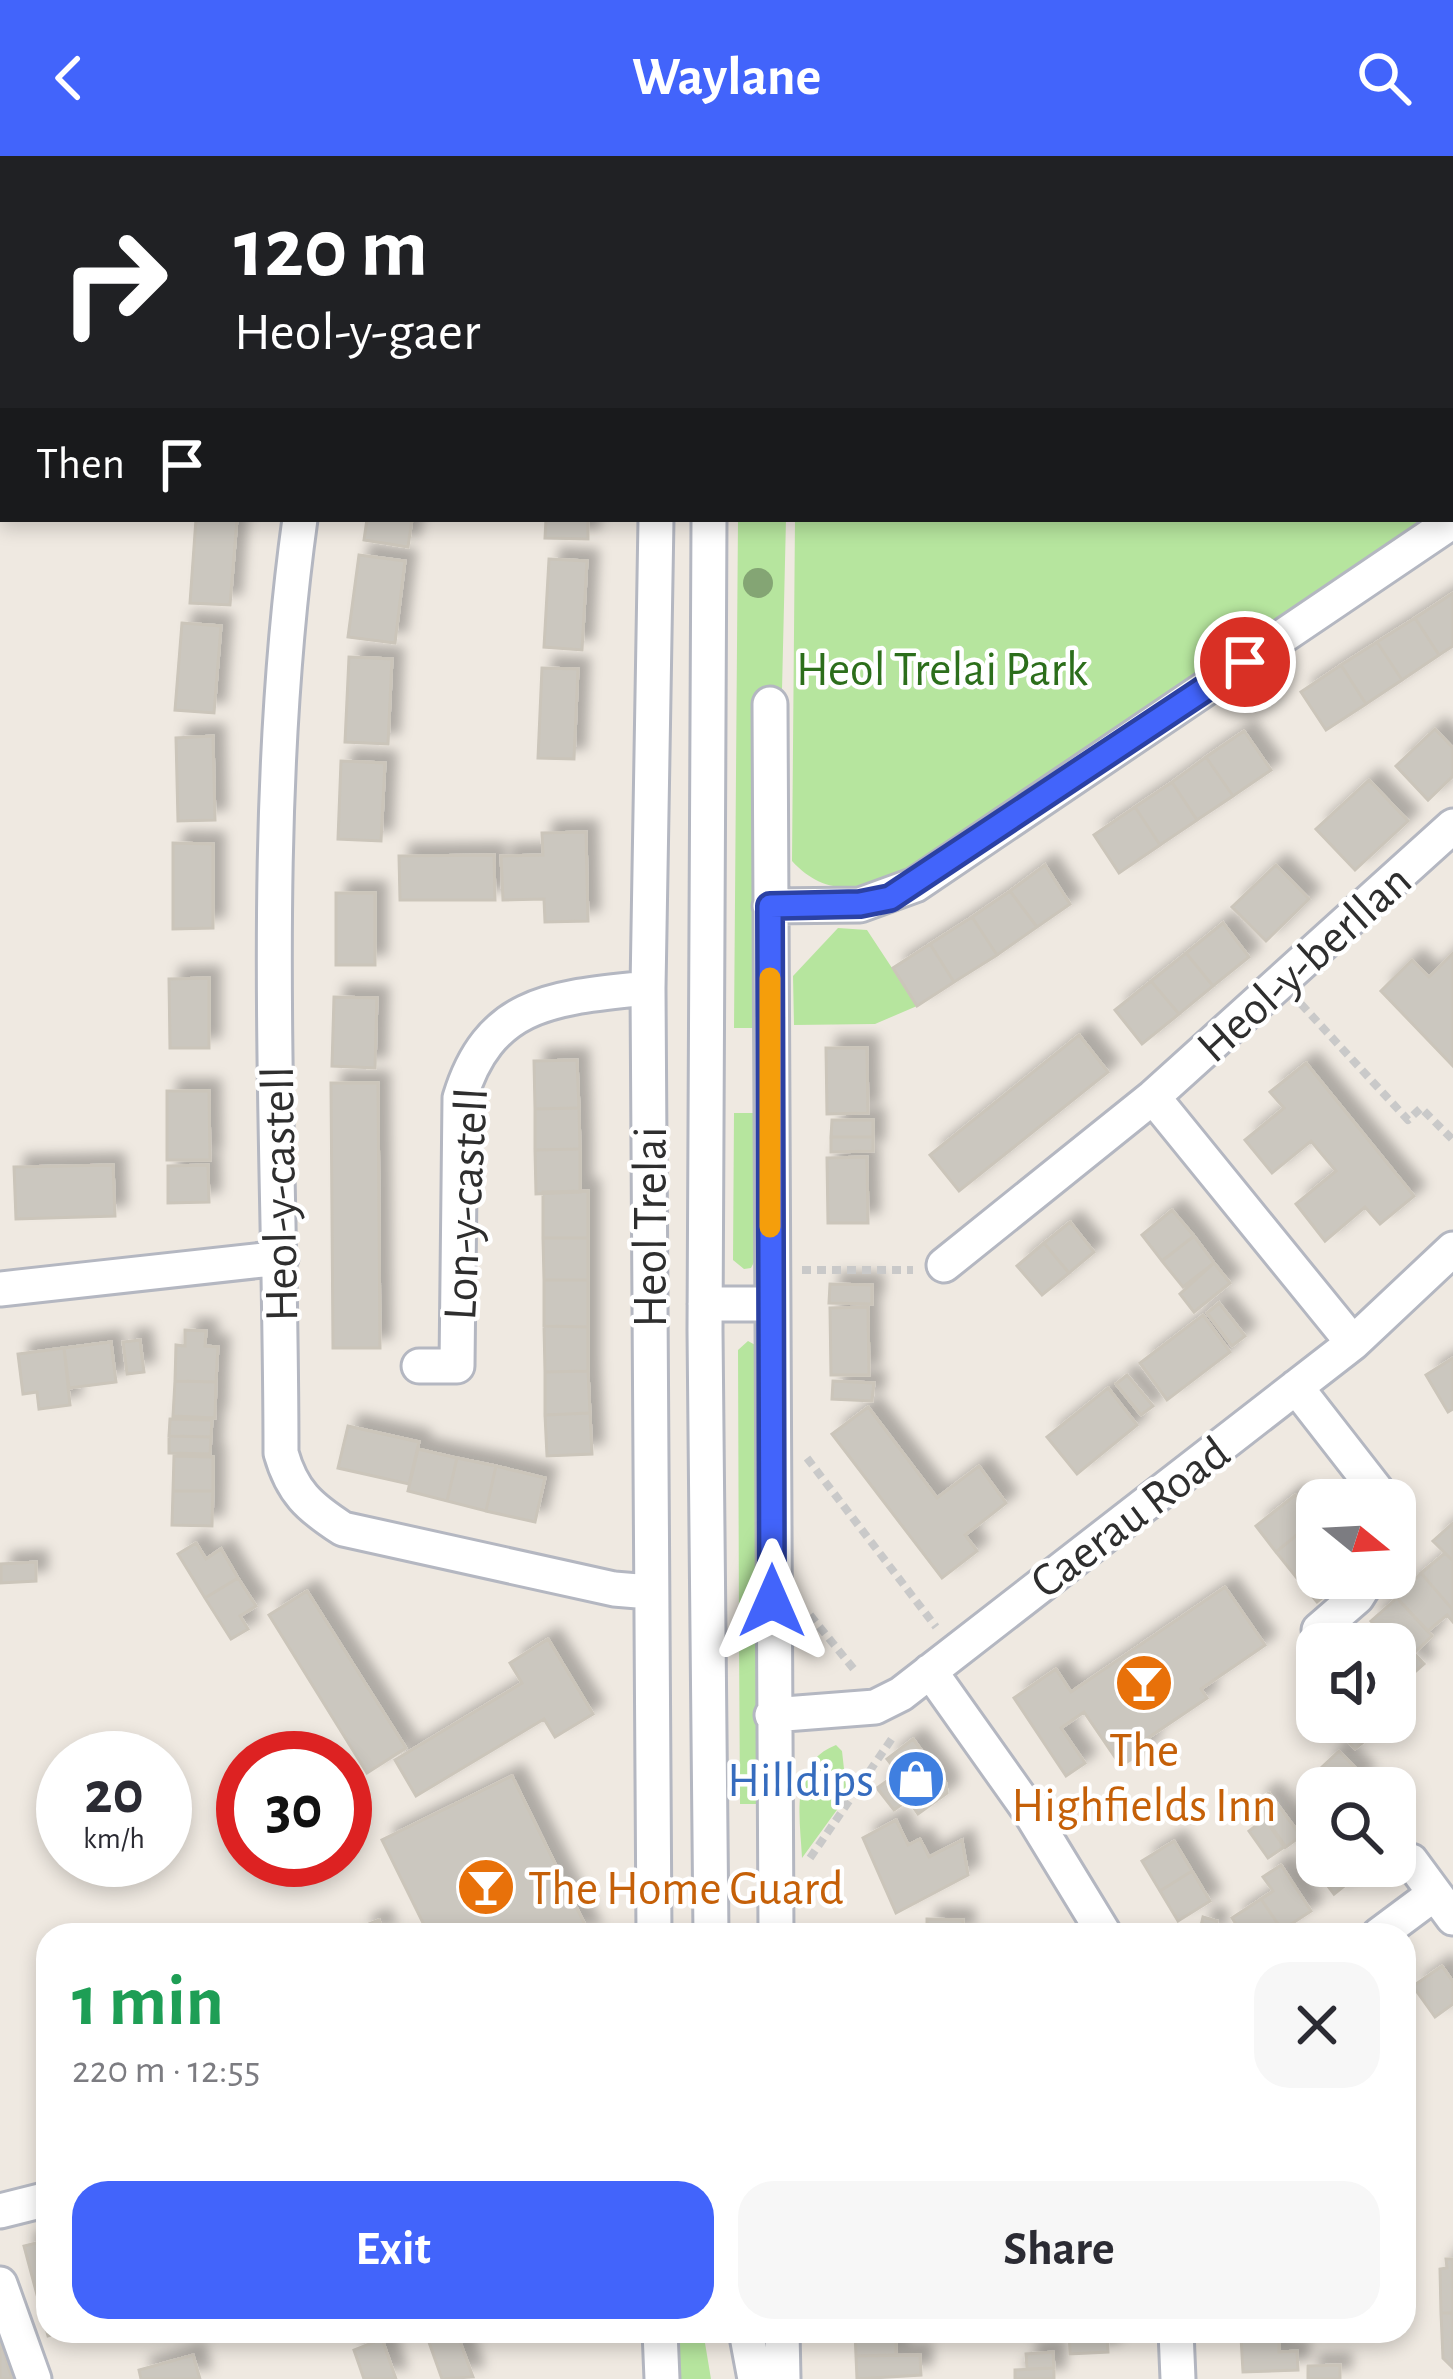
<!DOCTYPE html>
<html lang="en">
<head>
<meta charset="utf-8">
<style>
	body { margin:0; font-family:"Alegreya Sans",sans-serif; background:#f7f7f7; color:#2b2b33; height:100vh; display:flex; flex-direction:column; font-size:45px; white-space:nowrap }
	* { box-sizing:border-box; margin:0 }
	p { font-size:39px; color:#7c7c81 }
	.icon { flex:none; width:66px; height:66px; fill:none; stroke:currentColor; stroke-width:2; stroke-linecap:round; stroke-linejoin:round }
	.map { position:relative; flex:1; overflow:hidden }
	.panel { position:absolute; left:36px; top:1767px; width:1380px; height:420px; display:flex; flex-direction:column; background:#fff; border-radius:36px; box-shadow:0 6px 18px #0003 }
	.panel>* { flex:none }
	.hud { position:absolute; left:0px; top:0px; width:1455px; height:366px; box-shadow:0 6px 18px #0003; background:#202124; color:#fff; overflow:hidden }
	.needle { width:78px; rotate:108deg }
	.fabs { position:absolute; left:1296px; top:1323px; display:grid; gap:24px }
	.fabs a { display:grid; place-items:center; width:120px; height:120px; border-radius:24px; background:#fff; box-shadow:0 6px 18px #0003; font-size:60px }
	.speed { position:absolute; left:36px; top:1575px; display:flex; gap:24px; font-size:60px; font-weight:700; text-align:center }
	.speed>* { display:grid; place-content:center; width:156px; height:156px; border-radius:50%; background:#fff; box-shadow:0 6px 18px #0003; line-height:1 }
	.speed small { font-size:30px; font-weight:400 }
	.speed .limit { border:18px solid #d22; background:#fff; color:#111 }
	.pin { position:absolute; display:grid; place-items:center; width:102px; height:102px; color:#fff; margin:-51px; border:6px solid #fff; border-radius:50%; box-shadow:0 3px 12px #0007 }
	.me { position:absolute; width:132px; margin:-66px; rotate:0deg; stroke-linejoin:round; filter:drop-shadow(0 0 9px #0008) }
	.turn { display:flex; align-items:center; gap:42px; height:252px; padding:0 36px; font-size:54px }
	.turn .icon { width:156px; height:156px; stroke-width:2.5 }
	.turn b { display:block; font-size:84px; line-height:102px }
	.then { display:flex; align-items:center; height:114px; padding:0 36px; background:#0003; gap:24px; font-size:45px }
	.round { display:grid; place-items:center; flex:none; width:126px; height:126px; border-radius:36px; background:#f7f7f7 }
	.overview { display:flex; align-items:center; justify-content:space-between; height:204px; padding:0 36px }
	h1 { font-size:72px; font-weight:700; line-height:90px; color:#1e9e55 }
	.button { display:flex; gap:24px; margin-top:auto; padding:24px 36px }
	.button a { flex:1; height:138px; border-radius:36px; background:#4264fb; color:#fff; font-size:48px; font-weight:700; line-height:138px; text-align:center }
	.button a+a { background:#f7f7f7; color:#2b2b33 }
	header { display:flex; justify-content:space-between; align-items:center; height:156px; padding:0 36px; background:#4264fb; color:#fff; font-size:54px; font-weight:700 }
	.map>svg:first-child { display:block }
</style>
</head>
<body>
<header><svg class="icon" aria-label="back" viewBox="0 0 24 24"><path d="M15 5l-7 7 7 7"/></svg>Waylane<svg class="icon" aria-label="search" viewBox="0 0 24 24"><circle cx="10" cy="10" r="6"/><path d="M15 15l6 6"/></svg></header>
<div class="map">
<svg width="1453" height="2223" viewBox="0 0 1453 2223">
	<defs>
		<filter id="shadow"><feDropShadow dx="11" dy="-11" stdDeviation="6" flood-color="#0004"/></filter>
	</defs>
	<rect width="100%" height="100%" fill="#efe9e1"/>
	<path fill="#b6e59e" d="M825,0H1330L1331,3H824Z
		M738,363H786L782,534L755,536L756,872H734Z
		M795,363H1428L919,706C876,733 830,747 792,705Z
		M838,772L867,774L917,850L875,868L794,869L793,820Z
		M734,957H756L757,1100L751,1112L744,1113L733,1104Z
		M748,1185L757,1190L759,1468L739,1469L738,1194Z
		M739,1482H759L762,1648H740Z
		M836,1589L842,1595L847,1640L802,1702C800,1661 789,1607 836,1589Z
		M677,2175H703L711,2223H679Z"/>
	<path fill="#cbc7bf" stroke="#cbc5ba" stroke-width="3" filter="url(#shadow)" d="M50,0H126L133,3H49Z
		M0,98L3,99V189H0Z
		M0,208H3V298H0Z
		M196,363H237L230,449L190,447Z
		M367,363H412L408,391L364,384Z
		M546,363H588V383L545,382Z
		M359,399L405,405L395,487L348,481Z
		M549,403L587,405L582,494L544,491Z
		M1453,437V490L1439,499L1415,462Z
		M1415,462L1439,499L1402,524L1377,486Z
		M182,467L221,470L214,557L175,554Z
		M1377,486L1402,524L1366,548L1341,509Z
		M349,501L392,503L388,588L345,586Z
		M1341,509L1366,548L1326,574L1301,536Z
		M542,512L578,513L574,603L538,602Z
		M1435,573L1453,592V620L1428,644L1396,610Z
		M1244,575L1271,614L1233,640L1206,601Z
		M213,580L215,664L178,665L176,582Z
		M1206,601L1233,640L1197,664L1172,626Z
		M341,605L385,607L381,685L338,683Z
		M1369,624L1408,665L1355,714L1316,673Z
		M1172,626L1197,664L1160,689L1135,651Z
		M1135,651L1160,689L1119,717L1094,679Z
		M586,676L588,765L545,766L544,743L503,744L501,700L543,699L542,677Z
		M173,687L213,688V772L173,773Z
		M494,699L495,744H400L399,700Z
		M1045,709L1070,748L1037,771L1010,735Z
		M1276,709L1309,743L1266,785L1232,751Z
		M1010,735L1037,771L997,799L972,761Z
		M336,737H375V809H336Z
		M972,761L997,799L954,826L930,788Z
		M1223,767L1249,801L1213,830L1186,797Z
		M930,788L954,826L917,850L893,812Z
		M1186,797L1213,830L1179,858L1151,825Z
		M1453,797V910L1381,835L1412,804L1429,821Z
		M209,822V892H170L169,823Z
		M1151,825L1179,858L1142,888L1115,854Z
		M334,841L377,842L375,912L332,910Z
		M1079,879L1108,916L959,1035L930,999Z
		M826,892H867L868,957L827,958Z
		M577,904L579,952L535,953L534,905Z
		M1306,907L1414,1040L1380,1068L1365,1051L1325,1085L1296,1048L1336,1015L1311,985L1272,1017L1245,984L1284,952L1270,936Z
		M331,927H378L380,1192H333Z
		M167,935H209L210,1004H167Z
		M579,952L580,993L535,994V953Z
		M832,964H873V981H831Z
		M831,981H873V995L831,996Z
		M580,993V1036L536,1038L535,994Z
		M867,1001L868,1067H828L827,1002Z
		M113,1009L115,1060L16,1063L14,1011Z
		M208,1009L209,1046L168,1047V1010Z
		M588,1035V1082H543V1036Z
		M1172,1054L1194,1080L1162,1105L1142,1079Z
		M1070,1066L1094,1096L1069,1117L1044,1087Z
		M1194,1080L1214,1107L1183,1131L1162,1105Z
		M543,1082H588V1124H544Z
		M1044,1087L1069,1117L1042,1139L1017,1110Z
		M1214,1107L1230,1127L1194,1156L1180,1138Z
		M544,1124H588V1171L544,1170Z
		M830,1128L872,1129V1148L829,1147Z
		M1219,1147L1245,1180L1232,1190L1207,1157Z
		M868,1151L869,1219H831L830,1152Z
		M1203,1159L1230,1196L1167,1244L1140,1207Z
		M544,1170L588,1171V1215L545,1216Z
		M185,1174L206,1175L205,1190L218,1191L216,1226L175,1225L176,1189L185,1190Z
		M140,1184L144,1216L127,1218L123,1186Z
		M111,1186L116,1226L69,1232L64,1192Z
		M64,1192L70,1249L39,1253L37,1236L23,1238L18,1198Z
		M1453,1202V1253L1448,1256L1426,1219Z
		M588,1215L590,1257L545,1259V1216Z
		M1127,1219L1153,1250L1141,1259L1116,1228Z
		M175,1225L216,1226L215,1262L173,1260Z
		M833,1225L874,1227L872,1245L832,1243Z
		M1108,1232L1137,1269L1077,1318L1047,1281Z
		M868,1251L937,1342L979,1310L1006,1347L965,1379L977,1395L942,1422L832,1278Z
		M590,1257L592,1298L547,1300L545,1259Z
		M170,1263L212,1264L211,1281L169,1280Z
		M348,1270L419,1286L409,1328L338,1312Z
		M169,1280L211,1281L210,1298L169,1297Z
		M418,1293L457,1302L447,1345L408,1335Z
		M174,1300L213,1301V1335H173Z
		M457,1302L496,1310L486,1355L447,1345Z
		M496,1310L545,1322L535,1366L486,1355Z
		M173,1335H213L212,1370L172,1369Z
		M1295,1339L1315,1364L1276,1396L1256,1370Z
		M1315,1364L1317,1404L1296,1421L1276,1396Z
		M1453,1367V1405L1433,1385Z
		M196,1387L206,1403L221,1393L238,1422L205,1442L178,1398Z
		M1445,1397L1453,1405V1454L1421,1417Z
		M1317,1404V1422H1346L1317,1446L1296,1421Z
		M36,1406V1425L1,1427V1408Z
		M1421,1417L1453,1454V1466L1447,1459L1428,1475L1397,1442Z
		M238,1422L256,1450L240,1460L248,1473L231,1483L205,1442Z
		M1225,1431L1265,1489L1201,1533L1207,1542L1145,1584L1150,1591L1121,1610L1084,1556L1061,1572L1085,1607L1066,1620L1014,1542L1056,1513L1071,1536Z
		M307,1435L406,1592L367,1617L269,1459Z
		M1397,1442L1432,1480L1414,1497L1424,1508L1416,1515L1371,1465Z
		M548,1483L593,1558L555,1581L544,1563L416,1640L395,1604L522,1527L510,1507Z
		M1317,1515V1548L1301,1529Z
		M1340,1566H1365L1374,1577L1355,1593L1335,1570Z
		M913,1583L946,1627L947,1637L918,1658L908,1644L894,1654L877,1632L898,1617L887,1603Z
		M1339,1595L1364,1621L1352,1632H1341L1321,1612Z
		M512,1620L590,1779H429L382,1684Z
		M1269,1637L1301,1680L1286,1691L1255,1647Z
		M238,1643L243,1671L229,1676L219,1650Z
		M1265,1663L1284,1691L1268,1702L1249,1675Z
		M896,1664L908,1689L920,1683L929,1701L962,1684L968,1719L896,1757L863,1682Z
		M1317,1682V1710H1358L1362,1716L1334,1738L1301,1694Z
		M1174,1685L1192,1715L1160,1735L1142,1705Z
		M1281,1709L1311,1755L1282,1774L1261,1743L1273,1735L1263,1721Z
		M1192,1715L1210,1745L1178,1765L1160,1735Z
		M1261,1743L1282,1774L1243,1779L1232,1762Z
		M1203,1761L1217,1765L1214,1779H1199Z
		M927,1763L963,1764V1779H927Z
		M379,1764L385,1779H364L361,1771Z
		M1442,1810L1453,1826V1848L1435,1861L1413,1830Z
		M48,2084V2175H66L48,2180L24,2090Z
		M1446,2103H1453V2157H1441L1440,2113L1447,2112Z
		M1441,2157H1453V2212L1443,2202Z
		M425,2175H456L473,2221L442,2223Z
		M855,2175H896V2199L856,2200Z
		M1069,2175H1107L1108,2196L1070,2198Z
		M1279,2179V2196L1297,2195L1298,2214L1243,2216L1241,2181Z
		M0,2183L12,2223H0Z
		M382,2183L396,2223H364L354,2194Z
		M1053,2196L1054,2212L1027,2213L1026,2198Z
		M193,2199L200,2223H141L139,2214Z
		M920,2199L921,2219L857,2223L856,2200Z
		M1340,2209V2223H1308V2210Z
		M1054,2212V2223H1015V2214Z"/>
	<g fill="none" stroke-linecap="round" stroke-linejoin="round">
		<g stroke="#b4b7c1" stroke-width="39">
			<path id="street" d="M315,0L323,3
				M678,3V0
				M736,3L737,0
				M300,363C257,672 281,986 281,1297C292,1336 309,1351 343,1373L614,1433L650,1436
				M709,363L705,1174L711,1779
				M770,548L776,1779
				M770,750L860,749L915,729L1453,365
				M1153,941L1353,1187
				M944,1109L1153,941L1453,670
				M0,1133L281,1102
				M705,1148H771
				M419,1210H457L460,942C490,843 557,842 648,832
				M1296,1231L1384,1344
				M1319,1474L1357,1441L1369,1422
				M930,1515L1030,1656L1105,1779
				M772,1559L875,1551L901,1538L1353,1187L1453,1093
				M1411,1705L1453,1762
				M654,1779L648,832L656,363
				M1379,1779L1434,1738
				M0,2055L48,2043
				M0,2128L34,2223
				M660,2175L662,2223
				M746,2175L755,2223
				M782,2175L783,2223
				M1176,2175L1178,2223"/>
		</g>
		<path stroke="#c9c9c9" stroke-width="8" stroke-dasharray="9 6" stroke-linecap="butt" d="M1301,848L1408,964L1421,952L1453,984
			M802,1114H913
			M807,1302L936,1471
			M810,1459L857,1517
			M810,1702L893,1581"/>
		<use href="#street" stroke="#fff" stroke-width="33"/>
	</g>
	<circle fill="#84a574" cx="758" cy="427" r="15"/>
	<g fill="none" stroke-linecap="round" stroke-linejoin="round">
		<g stroke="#2b41a3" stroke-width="30">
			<path id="route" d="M772,1445L770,750L860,748L890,742L1245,506"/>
		</g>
		<use href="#route" stroke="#4264fb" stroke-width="21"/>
		<path stroke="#f59e0b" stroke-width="21" d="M770,822V1071"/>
	</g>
	<defs>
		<g id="bar-disc" transform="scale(3)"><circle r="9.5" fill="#e8710a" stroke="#fff"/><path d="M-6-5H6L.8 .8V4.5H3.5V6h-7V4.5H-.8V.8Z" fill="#fff"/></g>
		<g id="shop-disc" transform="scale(3)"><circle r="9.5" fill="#3f7fe0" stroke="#fff"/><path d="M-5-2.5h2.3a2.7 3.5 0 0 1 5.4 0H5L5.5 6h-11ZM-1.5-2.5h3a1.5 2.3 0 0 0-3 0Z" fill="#fff"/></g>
	</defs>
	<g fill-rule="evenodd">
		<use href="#bar-disc" x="1144" y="1527"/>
		<use href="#shop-disc" x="916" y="1623"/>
		<use href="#bar-disc" x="486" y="1731"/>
	</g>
	<g text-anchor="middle" stroke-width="9" stroke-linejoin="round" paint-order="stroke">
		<g font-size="48" fill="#2c6e1b" stroke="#fff">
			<text x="942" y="529">Heol Trelai Park</text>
		</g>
		<g font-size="48" fill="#2e2e2e" stroke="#fff">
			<text transform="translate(1303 806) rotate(-42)" y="17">Heol-y-berllan</text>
			<text transform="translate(278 1038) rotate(-91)" y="17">Heol-y-castell</text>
			<text transform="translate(464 1048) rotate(-87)" y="17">Lon-y-castell</text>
			<text transform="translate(649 1071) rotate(-90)" y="17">Heol Trelai</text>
			<text transform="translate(1129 1360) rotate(-37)" y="17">Caerau Road</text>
		</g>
		<g font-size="48" fill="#c56008" stroke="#fff">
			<text x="1144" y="1610">The<tspan x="1144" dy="55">Highfields Inn</tspan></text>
			<text x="528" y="1748" text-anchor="start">The Home Guard</text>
		</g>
		<g font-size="48" fill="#366cbe" stroke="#fff" text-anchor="end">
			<text x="874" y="1640">Hilldips</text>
		</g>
	</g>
</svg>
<div class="fabs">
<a><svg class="needle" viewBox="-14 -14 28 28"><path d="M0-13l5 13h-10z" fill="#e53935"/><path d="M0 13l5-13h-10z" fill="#7c7c81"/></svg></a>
<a><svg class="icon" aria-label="sound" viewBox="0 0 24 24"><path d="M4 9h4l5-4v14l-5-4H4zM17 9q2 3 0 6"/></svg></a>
<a><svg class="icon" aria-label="search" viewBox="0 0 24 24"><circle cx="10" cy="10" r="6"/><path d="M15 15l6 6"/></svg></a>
</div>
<div class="speed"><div>20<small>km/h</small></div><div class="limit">30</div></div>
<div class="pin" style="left:1245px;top:506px;background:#d93025"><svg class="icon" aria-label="arrive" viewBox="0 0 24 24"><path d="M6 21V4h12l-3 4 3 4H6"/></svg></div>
<svg class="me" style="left:772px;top:1445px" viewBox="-20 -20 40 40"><path d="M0-17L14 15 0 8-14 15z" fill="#4264fb" stroke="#fff" stroke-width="4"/></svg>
<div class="hud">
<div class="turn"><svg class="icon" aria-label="right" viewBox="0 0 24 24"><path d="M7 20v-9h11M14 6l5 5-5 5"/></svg><div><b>120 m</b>Heol-y-gaer</div></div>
<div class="then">Then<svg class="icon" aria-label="arrive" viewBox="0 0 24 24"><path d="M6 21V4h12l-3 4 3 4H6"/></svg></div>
</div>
<section class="panel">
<div class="overview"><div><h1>1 min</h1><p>220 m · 12:55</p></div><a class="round"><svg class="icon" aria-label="close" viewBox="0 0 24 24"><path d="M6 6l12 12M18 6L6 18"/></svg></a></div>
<div class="button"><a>Exit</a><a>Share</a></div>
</section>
</div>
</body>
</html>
